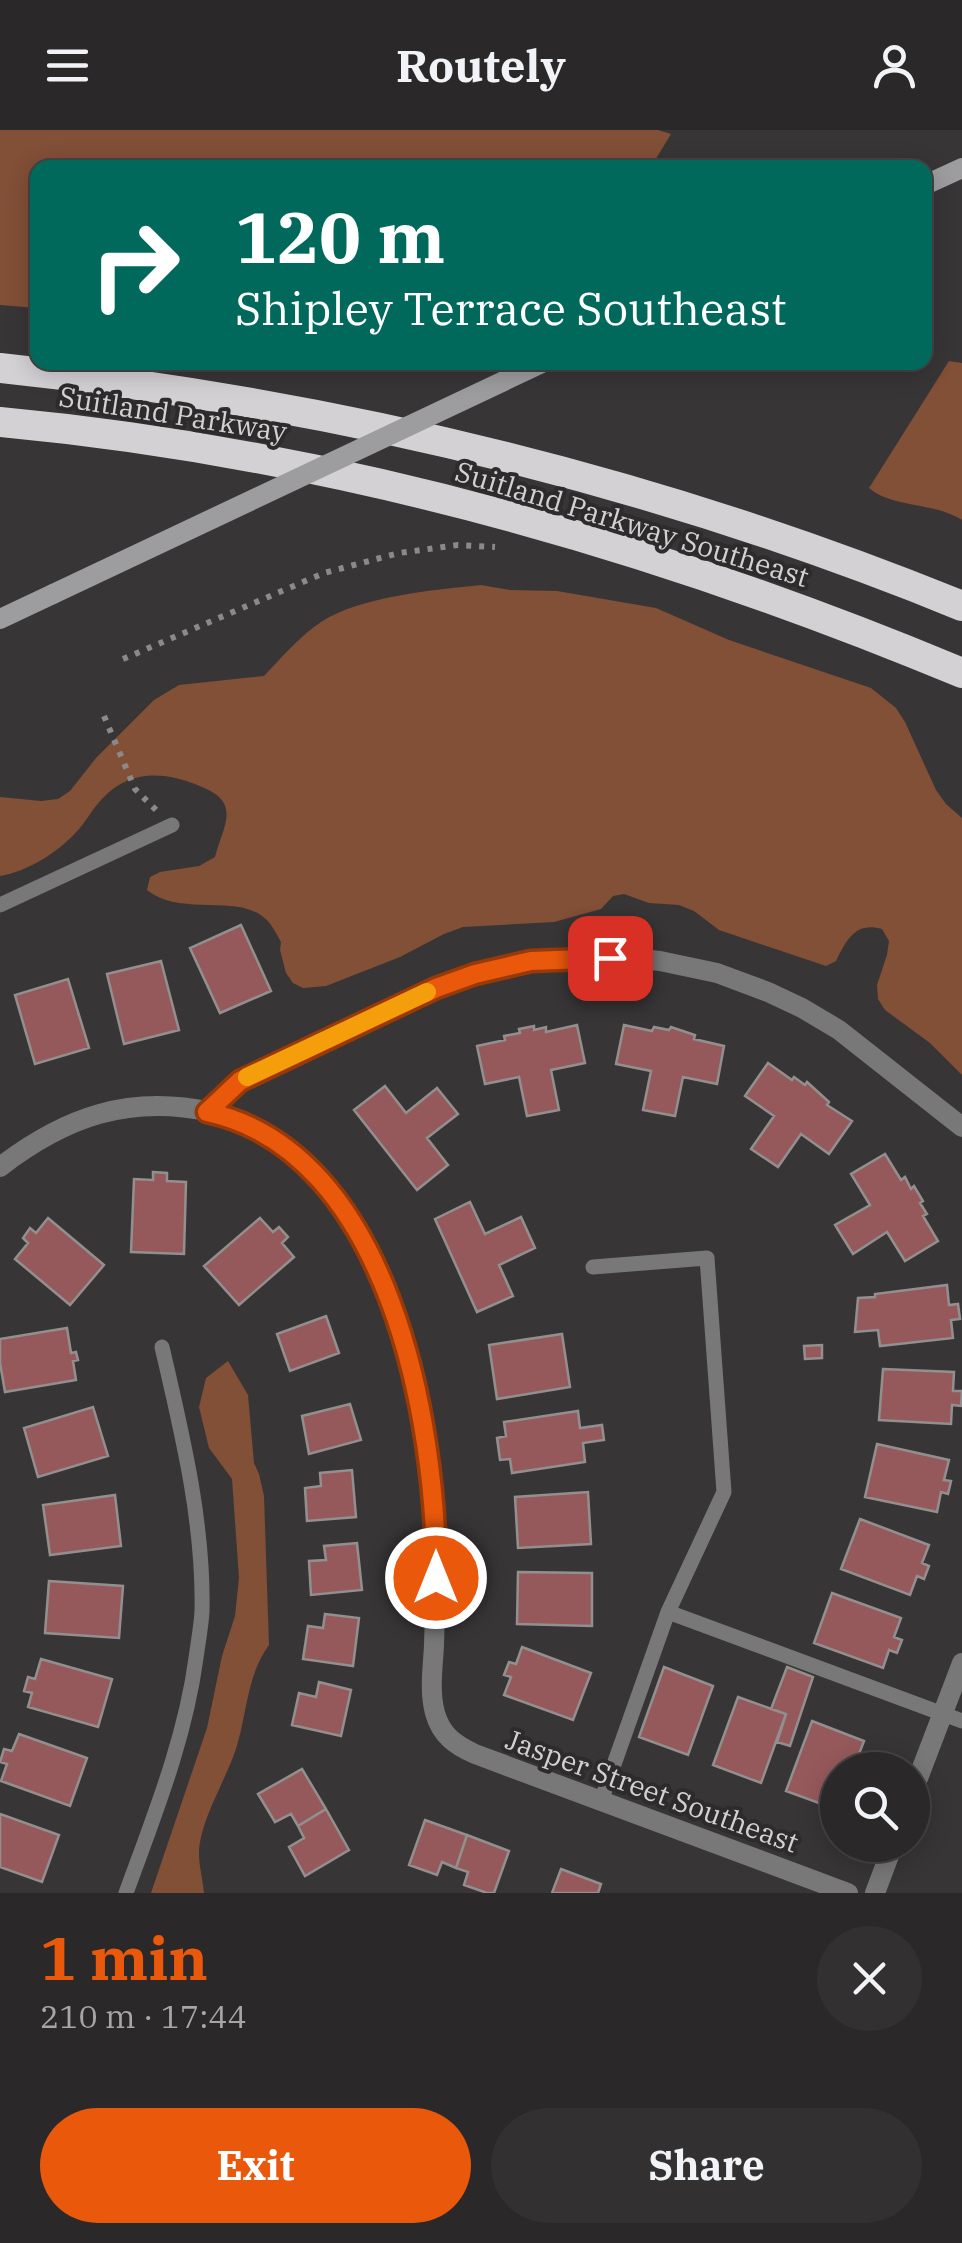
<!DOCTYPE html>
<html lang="en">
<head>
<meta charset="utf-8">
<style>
	body { margin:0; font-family:"IBM Plex Serif",serif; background:#323030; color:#f1f3f6; height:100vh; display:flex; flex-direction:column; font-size:38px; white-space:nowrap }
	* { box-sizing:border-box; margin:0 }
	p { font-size:32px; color:#a5a6a8 }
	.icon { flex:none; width:55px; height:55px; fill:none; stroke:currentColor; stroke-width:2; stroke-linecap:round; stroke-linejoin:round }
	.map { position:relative; height:1763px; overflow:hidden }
	.side { display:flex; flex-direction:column; background:#2a2828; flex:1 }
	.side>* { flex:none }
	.guide { position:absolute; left:30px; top:30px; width:902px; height:210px; border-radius:20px; box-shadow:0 5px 25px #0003,0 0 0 2px #464445; background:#00695c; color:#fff; overflow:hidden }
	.controls { position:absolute; left:820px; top:1622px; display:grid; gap:20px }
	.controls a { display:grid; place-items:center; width:110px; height:110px; border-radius:50%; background:#2a2828; box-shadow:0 5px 25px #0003,0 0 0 2px #464445; font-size:50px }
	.pin { position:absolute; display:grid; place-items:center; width:85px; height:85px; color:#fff; margin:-42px; border-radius:20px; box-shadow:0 5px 15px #0006 }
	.me { position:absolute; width:110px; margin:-55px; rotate:0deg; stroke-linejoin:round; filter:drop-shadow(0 0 8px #0008) }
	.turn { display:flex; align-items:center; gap:35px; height:210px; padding:0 40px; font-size:45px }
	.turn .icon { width:130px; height:130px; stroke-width:2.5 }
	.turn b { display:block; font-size:70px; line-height:85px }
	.round { display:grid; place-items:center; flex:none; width:105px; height:105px; border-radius:52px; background:#323030 }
	.headline { display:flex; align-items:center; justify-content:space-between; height:170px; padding:0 40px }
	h1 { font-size:60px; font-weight:700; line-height:75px; color:#ea580c }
	.cta { display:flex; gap:20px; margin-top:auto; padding:20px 40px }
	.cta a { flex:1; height:115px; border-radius:60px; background:#ea580c; color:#fff; font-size:40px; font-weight:700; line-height:115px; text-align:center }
	.cta a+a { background:#323030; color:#f1f3f6 }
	header { display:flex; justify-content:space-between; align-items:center; height:130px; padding:0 40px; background:#2a2828; font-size:45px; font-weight:700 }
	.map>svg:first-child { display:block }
</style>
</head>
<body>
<header><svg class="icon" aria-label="menu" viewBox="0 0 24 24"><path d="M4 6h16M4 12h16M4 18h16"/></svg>Routely<svg class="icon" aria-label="person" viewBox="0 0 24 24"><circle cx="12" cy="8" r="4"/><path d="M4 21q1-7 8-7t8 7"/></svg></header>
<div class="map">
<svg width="962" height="1763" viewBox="0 0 962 1763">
	<rect width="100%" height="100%" fill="#383536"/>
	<path fill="#824f37" d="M0,0H658L671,4L651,37L38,38L37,178L0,175Z
		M949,231L962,233V390C934,372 892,378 869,358Z
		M481,455L510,460L557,461L656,478L729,510L871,558L896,578L905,592L936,660L946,674L962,688V945L930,913L885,880L878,869L877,855L887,825L889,811L882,799C856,791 846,810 836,831L826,836L719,800L694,781L679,775L649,773L624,764L613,766L601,779L554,792L463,797L444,804L400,827L326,856L303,858L293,853L286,843L280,820L281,812C276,803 271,792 262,786C234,765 178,786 147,760L150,747L160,742L199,736L215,727C223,696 242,673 202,657C167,642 131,638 102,669C93,678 87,690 79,699C60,721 29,741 0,746V667L41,671L58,669L70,661L96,628L154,570L179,555L264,546C282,527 299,507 321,492C361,466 434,460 481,455Z
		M228,1231L248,1265L254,1333L259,1344L264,1366L269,1515C248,1543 247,1580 238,1612C229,1646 199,1690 199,1724C199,1736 203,1751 204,1763H151L207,1598L222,1526L235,1486L239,1448L232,1349L209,1318L199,1277L206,1248Z"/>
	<path fill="#96595b" stroke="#928f8f" stroke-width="2.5" d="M241,795L271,861L220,883L190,818Z
		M161,831L179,900L124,914L107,844Z
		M68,849L89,918L35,934L15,865Z
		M577,895L585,933L551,940L559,980L527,986L519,947L485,954L477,916L505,910L504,906L520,903L519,899L534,896V900L546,897V902Z
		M624,895L652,901L654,897L669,900L671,897L695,905L694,909L724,916L717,954L683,947L675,986L643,980L651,941L616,934Z
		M768,933L792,950L794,947L805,955L807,952L829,972L827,975L852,991L829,1024L801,1004L778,1037L751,1019L774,986L745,966Z
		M385,956L406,983L437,958L458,984L427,1008L448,1035L417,1060L354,980Z
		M885,1024L901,1050L905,1047L911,1059L914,1056L923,1071L920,1073L927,1084L923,1086L938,1111L905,1131L887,1102L853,1124L835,1095L870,1075L851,1044Z
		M153,1042L167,1043V1051L186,1052L184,1124L131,1122L134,1049L153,1050Z
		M470,1072L485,1104L521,1087L535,1118L499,1135L513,1166L477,1182L435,1089Z
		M48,1088L104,1135L70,1175L15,1129L28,1113L23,1108L30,1098L36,1103Z
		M260,1088L273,1102L279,1097L288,1107L282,1113L294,1127L239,1175L204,1136Z
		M947,1155L949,1175L958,1174L960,1189L951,1190L953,1208L880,1216L878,1200L855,1202L858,1168L875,1167V1164Z
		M326,1186L339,1223L290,1241L277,1204Z
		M67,1198L71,1223L76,1222L78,1230L73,1231L76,1250L5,1262L0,1233V1209Z
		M562,1204L570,1257L497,1269L489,1215Z
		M822,1215V1228L805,1229L804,1216Z
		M883,1239L954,1242L953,1261H962L961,1276L952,1275L951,1294L879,1290Z
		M350,1274L361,1310L309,1324L302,1286Z
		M93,1277L108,1326L38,1347L24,1298Z
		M578,1281L580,1298L602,1295L604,1310L583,1313L585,1332L512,1343L510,1329L500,1330L497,1308L506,1306L504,1292Z
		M877,1314L949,1330L944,1350L951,1351L948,1364L941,1362L937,1382L865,1367Z
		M352,1340L356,1387L307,1391L305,1358L321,1356L320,1343Z
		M588,1362L591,1414L518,1418L515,1367Z
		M115,1365L121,1416L50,1425L43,1375Z
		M860,1389L929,1415L922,1433L929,1436L924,1449L917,1446L910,1465L841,1439Z
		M357,1413L362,1460L311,1465L309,1431L326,1430L324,1416Z
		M518,1442L592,1443V1496L517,1494Z
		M49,1451L123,1456L119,1508L45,1503Z
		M832,1463L901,1488L894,1507L902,1510L897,1523L889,1520L883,1538L814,1513Z
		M325,1484L359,1488L353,1536L303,1529L308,1496L323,1498Z
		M522,1517L591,1543L573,1590L504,1565L511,1547L504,1545L509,1532L516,1534Z
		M41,1529L112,1549L98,1597L28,1577L32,1563L24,1561L28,1547L35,1549Z
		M664,1537L713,1556L688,1625L639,1607Z
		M787,1537L813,1547L790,1616L777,1612L786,1584L771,1579Z
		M319,1552L351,1560L341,1606L292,1595L299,1563L316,1567Z
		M738,1567L786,1584L761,1653L713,1635Z
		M812,1591L864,1611L853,1640H838V1680L786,1661Z
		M19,1604L87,1628L70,1676L1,1651L7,1634L0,1632L4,1619L12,1621Z
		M302,1639L326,1679L298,1696L291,1684L275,1692L258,1664Z
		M326,1679L349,1720L305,1746L289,1717L304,1708L298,1696Z
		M0,1684L59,1705L42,1752L0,1737Z
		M425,1690L467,1705L456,1738L442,1732L437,1745L409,1735Z
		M467,1705L509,1721L494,1763H487L464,1755L468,1742L456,1738Z
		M561,1739L601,1754L598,1763H552Z"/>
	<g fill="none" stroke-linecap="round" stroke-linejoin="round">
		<path stroke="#8c898a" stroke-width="6" stroke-dasharray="5 8" stroke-linecap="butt" d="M123,529L324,443L399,423L458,415L495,417
			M104,586L135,659L157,681"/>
		<path stroke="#787879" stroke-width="15" d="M0,775L172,695
			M593,1137L707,1128L724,1362L668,1482L601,1671
			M668,1482L962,1591
			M126,1763C154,1686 185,1610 196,1528C198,1513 201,1497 202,1482C204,1393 182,1303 162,1217"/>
		<path stroke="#787879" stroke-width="20" d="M207,981L240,951L409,870L464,848L531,831L631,828L660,831L717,843L768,862L802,878L839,900L962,997
			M0,1037C65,987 129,964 211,982C340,1011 390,1152 416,1267C426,1311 435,1356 436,1401C437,1439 435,1477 434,1515C433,1537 429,1561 435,1583C441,1605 455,1615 475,1624L848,1763
			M912,1664L962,1533
			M875,1763L893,1715"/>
		<path stroke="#9d9c9e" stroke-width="20" d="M925,55L962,38
			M0,489L53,464"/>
		<path stroke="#d4d1d4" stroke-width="30" d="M0,238C332,273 653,350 962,476
			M0,292C332,323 655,415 962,543"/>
		<path stroke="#9d9c9e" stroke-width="20" d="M53,464L544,232"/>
	</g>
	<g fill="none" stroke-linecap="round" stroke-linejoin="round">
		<g stroke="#983908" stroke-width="25">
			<path id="route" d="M436,1448C437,1292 389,1021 207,982L240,951L436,858L475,844L531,831L610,828"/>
		</g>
		<use href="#route" stroke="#ea580c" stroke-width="18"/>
		<path stroke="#f59e0b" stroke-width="18" d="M247,947L427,862"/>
	</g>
	<g text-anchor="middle" stroke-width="8" stroke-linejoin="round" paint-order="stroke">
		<g font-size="28" fill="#d3d1d2" stroke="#2e2b2c">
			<text transform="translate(173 284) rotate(9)" y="10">Suitland Parkway</text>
			<text transform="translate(632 394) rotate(17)" y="10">Suitland Parkway Southeast</text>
			<text transform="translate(652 1661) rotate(20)" y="10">Jasper Street Southeast</text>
		</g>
	</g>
</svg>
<div class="controls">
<a><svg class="icon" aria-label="search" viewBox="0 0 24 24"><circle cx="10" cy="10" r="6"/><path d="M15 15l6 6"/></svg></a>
</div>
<div class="pin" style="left:610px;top:828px;background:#d93025"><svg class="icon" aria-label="arrive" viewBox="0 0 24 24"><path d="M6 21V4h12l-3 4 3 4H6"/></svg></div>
<svg class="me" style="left:436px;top:1448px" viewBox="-20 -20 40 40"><circle r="17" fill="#ea580c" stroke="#fff" stroke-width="3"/><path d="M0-11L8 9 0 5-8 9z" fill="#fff"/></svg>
<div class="guide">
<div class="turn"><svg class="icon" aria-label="right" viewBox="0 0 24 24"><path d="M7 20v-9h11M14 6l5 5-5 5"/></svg><div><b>120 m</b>Shipley Terrace Southeast</div></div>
</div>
</div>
<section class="side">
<div class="headline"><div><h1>1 min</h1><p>210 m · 17:44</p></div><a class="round"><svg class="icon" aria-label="close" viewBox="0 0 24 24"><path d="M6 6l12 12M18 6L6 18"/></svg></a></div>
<div class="cta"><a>Exit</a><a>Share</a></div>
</section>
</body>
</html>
